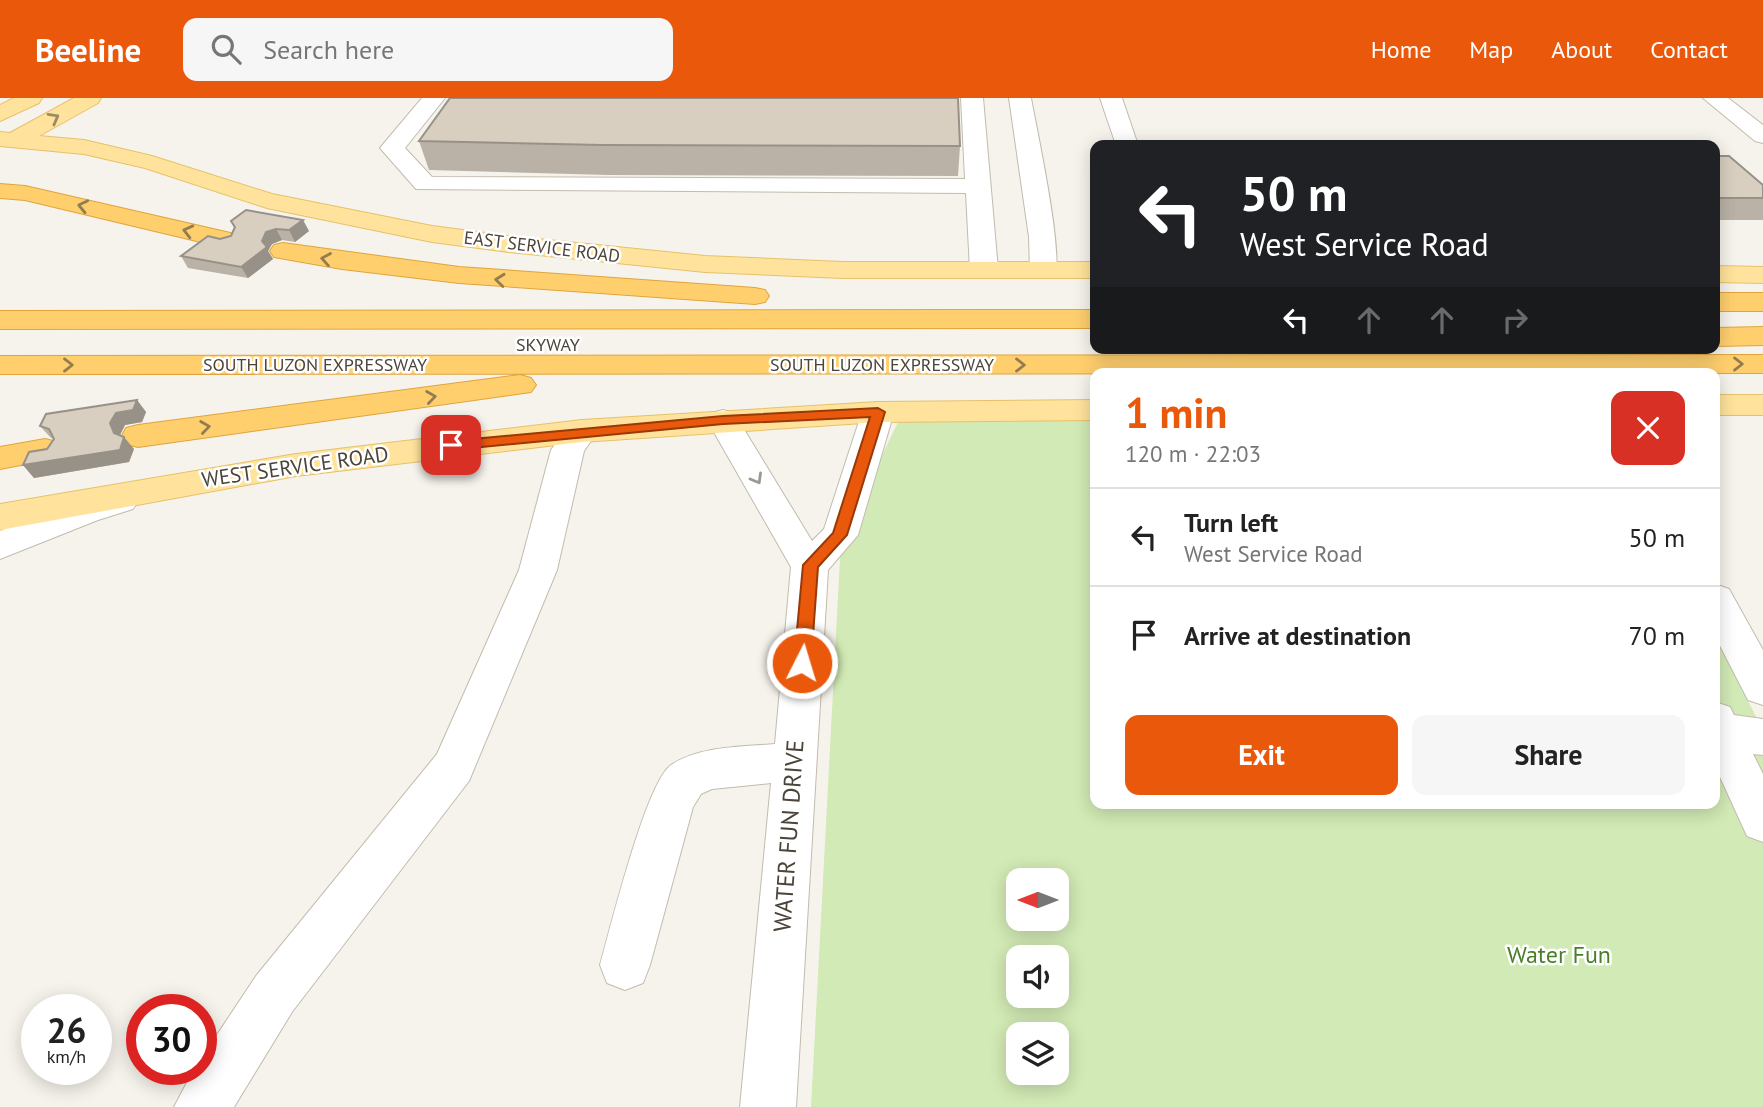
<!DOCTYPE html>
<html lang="en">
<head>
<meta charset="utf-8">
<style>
	body { margin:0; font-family:"PT Sans",sans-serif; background:#f6f6f6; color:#222; height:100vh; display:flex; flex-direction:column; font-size:26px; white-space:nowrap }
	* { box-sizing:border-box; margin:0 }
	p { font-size:23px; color:#767676 }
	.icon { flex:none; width:38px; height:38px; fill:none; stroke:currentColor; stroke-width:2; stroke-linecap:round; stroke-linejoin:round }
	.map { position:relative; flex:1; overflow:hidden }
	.side { position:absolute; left:1090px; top:270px; width:630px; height:441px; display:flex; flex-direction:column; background:#fff; border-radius:14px; box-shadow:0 4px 18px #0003 }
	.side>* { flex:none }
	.hud { position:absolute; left:1090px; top:42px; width:630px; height:214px; border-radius:14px; box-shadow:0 4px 18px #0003; background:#202124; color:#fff; overflow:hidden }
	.needle { width:46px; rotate:270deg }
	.fabs { position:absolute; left:1006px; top:770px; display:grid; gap:14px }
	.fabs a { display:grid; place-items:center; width:63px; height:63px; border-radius:14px; background:#fff; box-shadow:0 4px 18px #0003; font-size:35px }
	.speed { position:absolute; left:21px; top:896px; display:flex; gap:14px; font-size:35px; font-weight:700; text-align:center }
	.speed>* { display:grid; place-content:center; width:91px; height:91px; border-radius:50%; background:#fff; box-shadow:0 4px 18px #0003; line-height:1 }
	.speed small { font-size:18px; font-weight:400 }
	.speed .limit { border:10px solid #d22; background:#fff; color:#111 }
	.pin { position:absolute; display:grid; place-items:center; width:60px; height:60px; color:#fff; margin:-30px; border-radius:14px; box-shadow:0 4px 10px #0006 }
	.me { position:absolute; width:77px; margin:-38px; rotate:5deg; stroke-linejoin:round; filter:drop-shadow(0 0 5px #0008) }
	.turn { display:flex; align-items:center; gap:24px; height:147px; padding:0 35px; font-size:32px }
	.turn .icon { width:91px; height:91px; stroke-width:2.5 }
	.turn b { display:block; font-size:49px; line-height:60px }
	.lanes { display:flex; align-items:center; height:66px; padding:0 35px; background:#0003; justify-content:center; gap:35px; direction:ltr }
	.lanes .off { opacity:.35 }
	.round { display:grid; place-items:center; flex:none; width:74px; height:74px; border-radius:14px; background:#f6f6f6 }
	.summary { display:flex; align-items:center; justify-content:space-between; height:119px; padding:0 35px }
	h1 { font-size:42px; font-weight:700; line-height:52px; color:#ea580c }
	.button { display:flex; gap:14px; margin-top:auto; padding:14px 35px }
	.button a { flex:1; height:80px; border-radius:14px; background:#ea580c; color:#fff; font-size:28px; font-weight:700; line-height:80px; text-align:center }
	.button a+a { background:#f6f6f6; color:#222 }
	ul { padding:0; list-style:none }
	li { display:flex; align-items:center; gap:21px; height:98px; padding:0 35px; border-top:2px solid #e0e0e0 }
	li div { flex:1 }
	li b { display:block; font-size:26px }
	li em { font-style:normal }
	header { display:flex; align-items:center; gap:42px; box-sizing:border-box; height:98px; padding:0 35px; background:#ea580c; color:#fff }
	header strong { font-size:33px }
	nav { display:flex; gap:38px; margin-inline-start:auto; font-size:24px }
	.search { width:490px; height:63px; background:#f6f6f6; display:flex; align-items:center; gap:18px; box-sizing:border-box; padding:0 24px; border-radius:14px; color:#767676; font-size:26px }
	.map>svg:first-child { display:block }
</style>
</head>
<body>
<header>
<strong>Beeline</strong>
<div class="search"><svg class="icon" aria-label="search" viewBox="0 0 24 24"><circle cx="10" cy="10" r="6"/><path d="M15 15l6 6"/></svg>Search here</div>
<nav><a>Home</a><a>Map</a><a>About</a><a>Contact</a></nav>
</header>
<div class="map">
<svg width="1763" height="1009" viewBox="0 0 1763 1009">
	<rect width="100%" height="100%" fill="#f6f3ec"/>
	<path fill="#d2eab5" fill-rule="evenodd" d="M900,320L1095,322L1096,705H1715V539L1763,632V1009H811L841,442ZM1018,782H1057V821H1018ZM1018,859H1057V898H1018ZM1018,936H1057V975H1018Z"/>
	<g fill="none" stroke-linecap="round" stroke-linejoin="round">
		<g stroke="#c2bbae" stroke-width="2">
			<path id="minor" d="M422,0H445L405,50L432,79L965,81L961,0H983L998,172L994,178L984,180L974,178L970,172L966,95L416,91L380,50Z
				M1009,0H1031C1036,28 1065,161 1054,178L1044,180L1034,178L1030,172L1029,139Z
				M1100,0H1122L1138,47H1116Z
				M1703,0H1728L1763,27V45L1755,43Z
				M878,304L889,307L894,314L858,437L828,472L796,1009H740L771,685L712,691L701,696L693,709L650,867L643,885L625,892L607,885L600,867C610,832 646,684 671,667C700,648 741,649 775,646L791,469L707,322L712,315L723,312L734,315L812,443L824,431L862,314L867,307Z
				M582,322L594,325L598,333L584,353L557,472L469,683L292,914L234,1009H174L194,971H201V961L256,878L437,656L519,472L551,352L570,325Z
				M121,390L133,393L139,402L133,411L98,422L0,461V433L72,404Z
				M1715,486L1729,491L1763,552V607L1748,602L1715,538Z
				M1715,604L1730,609L1734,617L1763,621V657L1753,656L1763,676V744L1747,738L1715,668Z"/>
		</g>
		<g stroke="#e6c16a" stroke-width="2">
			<path id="major" d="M14,0H42L39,5L0,23V7Z
				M74,0H101L98,5L39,38L84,42L152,58L272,96L432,128L509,138L705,158L842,164H1096V180H842L705,174L509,154L432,144L267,110L145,70L84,56L0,48V34L10,35Z
				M1715,168L1763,169V185L1715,184Z
				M1715,297H1763V317H1715Z
				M1096,302V322L878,324L582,344L296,378L0,432V406L296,356L582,322L878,304Z"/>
		</g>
		<g stroke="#e0a43c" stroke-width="2">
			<path id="highway" d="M0,86L25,88L226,134L235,136L239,142L235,148L226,150L25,102L0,100Z
				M283,145L459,169L755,190L765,192L769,198L765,204L755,206L459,185L342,171L274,159L270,153L274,147Z
				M1715,195H1763V213H1715Z
				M1096,212V230L0,231V213Z
				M1763,229V247L1715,248V230Z
				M1763,257V275L0,276V258Z
				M520,277L531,280L536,287L531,294L138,349L126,346L122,338L126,330L138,327Z
				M45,341L57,344L62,352L57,360L0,371V349Z"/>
		</g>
		<use href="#minor" fill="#fff" fill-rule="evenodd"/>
		<use href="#major" fill="#ffe39c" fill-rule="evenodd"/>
		<use href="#highway" fill="#ffcf6e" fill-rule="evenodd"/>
	</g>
	<path fill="#bab2a6" d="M419,43L960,48L958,78L608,77L429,72Z
		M1715,58L1763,87V122H1715Z
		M231,123L309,133L295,144L282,142L272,146L268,153L273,161L248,180L188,170L181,158L231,138L234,130Z
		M137,302L146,314L142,324L125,327L120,337L134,351L129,364L34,380L23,367L47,351L54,341L51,340L40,328Z"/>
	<path fill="#979187" d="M303,122L309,133L295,144L289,132Z
		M276,131L282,142L272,146L268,153L273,161L248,180L241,169L262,143L266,134Z
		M137,302L146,314L142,324L125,327L120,337L124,339L134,351L129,364L34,380L23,367L114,335L110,325L116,315Z"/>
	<path fill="#d8cfc1" stroke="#979187" stroke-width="2" d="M450,0H958L960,48L601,47L419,43Z
		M1715,58H1729L1763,87V100H1715Z
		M246,112L303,122L289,132L276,131L266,134L262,143L267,149L241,169L181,158L208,138L220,141L231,138L235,129L231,123Z
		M137,302L133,312L116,315L110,325L114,335L124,339L120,352L23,367L29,354L47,351L54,341L49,331L40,328L46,316Z"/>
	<defs><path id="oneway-chevron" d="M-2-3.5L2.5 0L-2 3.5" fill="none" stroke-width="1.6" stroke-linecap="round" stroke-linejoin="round" transform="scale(1.75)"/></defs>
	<use stroke="#9c8c66" href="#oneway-chevron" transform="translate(54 20) rotate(-29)"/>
	<g stroke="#937c4e">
		<use href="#oneway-chevron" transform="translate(83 108) rotate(-167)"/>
		<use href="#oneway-chevron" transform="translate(188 133) rotate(-166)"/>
		<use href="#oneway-chevron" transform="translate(326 161) rotate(-170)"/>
		<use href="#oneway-chevron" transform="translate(500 182) rotate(-174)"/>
		<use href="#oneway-chevron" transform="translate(1738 266)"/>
		<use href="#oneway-chevron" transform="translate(68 267)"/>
		<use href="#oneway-chevron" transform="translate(1020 267)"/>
		<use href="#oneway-chevron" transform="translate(431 299) rotate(-8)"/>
		<use href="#oneway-chevron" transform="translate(205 329) rotate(-8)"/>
	</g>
	<use stroke="#9c9892" href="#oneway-chevron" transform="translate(757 381) rotate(60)"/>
	<path fill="#ea580c" stroke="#983908" stroke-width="2" d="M878,310L885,314L847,437L818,469L811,565L808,570H796L794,565L803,467L833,435L870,319L723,326L451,352L444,347L451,343L723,318Z"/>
	<g text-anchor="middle" stroke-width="5" stroke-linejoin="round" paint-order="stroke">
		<g font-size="18" fill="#4b4439" stroke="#fff">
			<text transform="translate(542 149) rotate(7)" y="6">EAST SERVICE ROAD</text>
			<text x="548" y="253">SKYWAY</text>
			<text x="315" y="273">SOUTH LUZON EXPRESSWAY</text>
			<text x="882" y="273">SOUTH LUZON EXPRESSWAY</text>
		</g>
		<g font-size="21" fill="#4b4439" stroke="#fff">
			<text transform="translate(295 369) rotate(-8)" y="7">WEST SERVICE ROAD</text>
		</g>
		<g font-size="24" fill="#4b4439" stroke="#fff">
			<text transform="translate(789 738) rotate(-86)" y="8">WATER FUN DRIVE</text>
		</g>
		<g font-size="24" fill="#4a7f2a" stroke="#fff">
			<text x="1559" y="865">Water Fun</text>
		</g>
	</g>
</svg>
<div class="fabs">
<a><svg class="needle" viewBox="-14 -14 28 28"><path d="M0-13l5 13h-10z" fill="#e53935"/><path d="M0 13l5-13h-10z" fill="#767676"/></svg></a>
<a><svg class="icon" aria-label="sound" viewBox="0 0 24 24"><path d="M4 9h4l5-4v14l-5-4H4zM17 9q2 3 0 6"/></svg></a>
<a><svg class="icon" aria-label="layers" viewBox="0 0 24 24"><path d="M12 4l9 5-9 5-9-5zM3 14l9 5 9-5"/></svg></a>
</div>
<div class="speed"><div>26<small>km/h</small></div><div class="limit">30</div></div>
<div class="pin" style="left:451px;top:347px;background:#d93025"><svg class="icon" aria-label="arrive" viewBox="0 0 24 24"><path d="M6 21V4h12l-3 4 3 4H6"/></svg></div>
<svg class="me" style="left:802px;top:565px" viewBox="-20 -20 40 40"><circle r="17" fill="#ea580c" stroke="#fff" stroke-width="3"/><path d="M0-11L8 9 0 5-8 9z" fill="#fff"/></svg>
<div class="hud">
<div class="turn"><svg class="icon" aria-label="left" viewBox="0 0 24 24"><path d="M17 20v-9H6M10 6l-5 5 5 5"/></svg><div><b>50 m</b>West Service Road</div></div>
<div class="lanes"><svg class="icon" aria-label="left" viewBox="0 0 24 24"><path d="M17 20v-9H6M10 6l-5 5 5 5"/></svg><svg class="icon off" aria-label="ahead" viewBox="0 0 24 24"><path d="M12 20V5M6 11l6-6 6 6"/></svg><svg class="icon off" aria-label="ahead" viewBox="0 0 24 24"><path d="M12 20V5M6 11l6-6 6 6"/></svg><svg class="icon off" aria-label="right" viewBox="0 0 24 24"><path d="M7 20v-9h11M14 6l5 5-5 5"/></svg></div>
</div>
<section class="side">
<div class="summary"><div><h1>1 min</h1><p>120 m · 22:03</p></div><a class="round" style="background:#d93025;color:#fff"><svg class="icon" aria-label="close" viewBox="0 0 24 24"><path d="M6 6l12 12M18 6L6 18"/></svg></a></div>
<ul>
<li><svg class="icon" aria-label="left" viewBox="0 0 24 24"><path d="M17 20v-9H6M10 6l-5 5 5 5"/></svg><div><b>Turn left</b><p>West Service Road</p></div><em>50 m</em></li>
<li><svg class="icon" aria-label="arrive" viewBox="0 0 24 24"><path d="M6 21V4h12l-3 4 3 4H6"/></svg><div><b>Arrive at destination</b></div><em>70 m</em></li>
</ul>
<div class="button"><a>Exit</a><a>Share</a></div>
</section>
</div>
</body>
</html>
